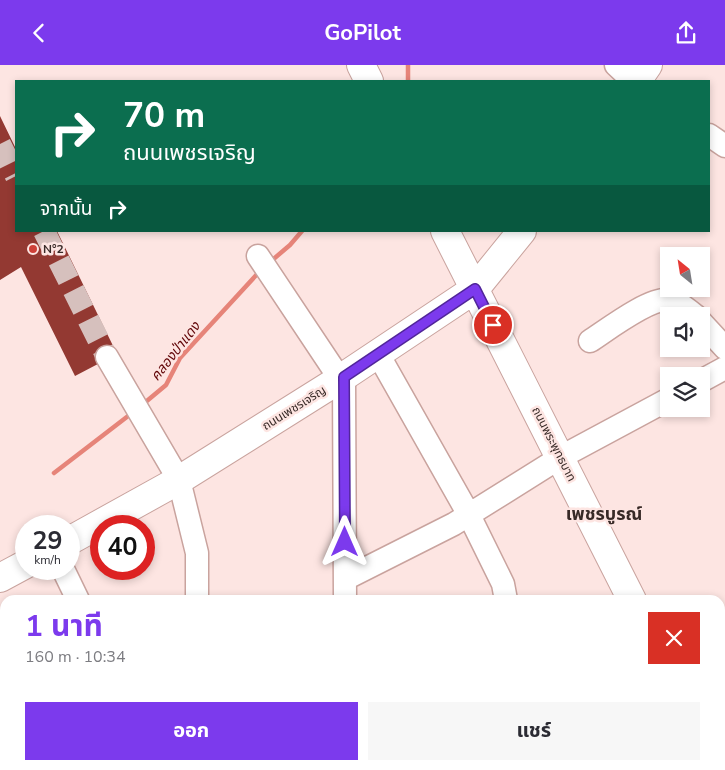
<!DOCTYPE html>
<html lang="th">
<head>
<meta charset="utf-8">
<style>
	body { margin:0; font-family:"Nunito Sans","Noto Sans Thai",sans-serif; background:#f7f7f7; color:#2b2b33; height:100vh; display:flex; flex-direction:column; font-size:19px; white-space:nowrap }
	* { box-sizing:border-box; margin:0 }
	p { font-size:16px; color:#7c7c81 }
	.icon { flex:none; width:28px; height:28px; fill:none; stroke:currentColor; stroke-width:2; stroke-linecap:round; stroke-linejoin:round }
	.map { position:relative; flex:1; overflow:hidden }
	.details { position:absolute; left:0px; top:530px; width:725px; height:175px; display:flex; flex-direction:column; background:#fff; border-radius:15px 15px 0 0; box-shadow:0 2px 8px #0003 }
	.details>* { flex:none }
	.banner { position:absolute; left:15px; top:15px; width:695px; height:152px; border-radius:0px; box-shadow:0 2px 8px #0003; background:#0b6e4f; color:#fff; overflow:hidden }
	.needle { width:32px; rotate:330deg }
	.controls { position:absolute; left:660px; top:182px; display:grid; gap:10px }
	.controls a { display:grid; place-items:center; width:50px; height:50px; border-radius:0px; background:#fff; box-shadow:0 2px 8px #0003; font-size:25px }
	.speed { position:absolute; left:15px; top:450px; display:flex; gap:10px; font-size:25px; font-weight:700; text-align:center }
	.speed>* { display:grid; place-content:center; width:65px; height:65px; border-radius:50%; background:#fff; box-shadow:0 2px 8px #0003; line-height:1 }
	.speed small { font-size:12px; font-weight:400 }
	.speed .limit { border:8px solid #d22; background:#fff; color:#111 }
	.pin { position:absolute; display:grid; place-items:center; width:42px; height:42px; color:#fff; margin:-21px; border:2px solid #fff; border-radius:50%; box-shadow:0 1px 5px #0007 }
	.me { position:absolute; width:55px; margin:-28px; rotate:0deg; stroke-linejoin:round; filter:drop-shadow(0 0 4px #0008) }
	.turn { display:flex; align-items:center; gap:18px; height:105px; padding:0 25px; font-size:22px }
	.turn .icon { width:65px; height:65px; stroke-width:2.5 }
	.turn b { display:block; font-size:35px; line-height:42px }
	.then { display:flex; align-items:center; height:48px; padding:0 25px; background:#0003; gap:10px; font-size:19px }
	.round { display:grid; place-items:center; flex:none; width:52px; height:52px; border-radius:0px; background:#f7f7f7 }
	.head { display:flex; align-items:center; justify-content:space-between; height:85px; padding:0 25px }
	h1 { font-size:30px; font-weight:700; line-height:38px; color:#7c3aed }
	.cta { display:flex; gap:10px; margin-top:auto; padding:10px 25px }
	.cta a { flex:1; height:58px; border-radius:0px; background:#7c3aed; color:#fff; font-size:20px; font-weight:700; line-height:58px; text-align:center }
	.cta a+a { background:#f7f7f7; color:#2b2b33 }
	header { display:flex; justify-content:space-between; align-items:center; height:65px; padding:0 25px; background:#7c3aed; color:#fff; font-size:22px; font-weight:700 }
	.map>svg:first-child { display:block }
</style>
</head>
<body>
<header><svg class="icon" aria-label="back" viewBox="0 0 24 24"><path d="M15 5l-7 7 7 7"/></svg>GoPilot<svg class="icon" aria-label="share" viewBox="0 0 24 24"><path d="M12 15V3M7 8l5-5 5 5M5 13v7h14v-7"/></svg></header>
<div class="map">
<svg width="725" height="705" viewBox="0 0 725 705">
	<rect width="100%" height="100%" fill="#fde5e2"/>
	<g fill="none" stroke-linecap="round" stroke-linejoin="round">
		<path stroke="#e68479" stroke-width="4.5" d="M408,0V16
			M270,197L290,180L302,166
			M142,340L166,320L180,293L260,206
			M54,408L132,348"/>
	</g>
	<path fill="#933932" d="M0,51L16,84V166H57L117,289L75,311L21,202L0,215Z"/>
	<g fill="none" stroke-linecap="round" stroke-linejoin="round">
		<path stroke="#d6c0bd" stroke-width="22" stroke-dasharray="22 11" stroke-linecap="butt" d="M0,79L16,111
			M44,166L107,292"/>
		<g stroke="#c9a39e" stroke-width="25">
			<path id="minor" d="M616,0L633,16
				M709,70L725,81
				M258,191L340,314
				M701,257L725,283
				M590,276C607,265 650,232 669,235C679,237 688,245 696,251
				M378,289L469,450L503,519L506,535
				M107,292L179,415L197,488V535
				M344,312L345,535
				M701,316L725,303
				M63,504L78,535
				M345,514L454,459L561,392L669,334
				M720,652L725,645
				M347,700V705
				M492,700V705
				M77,705V700
				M190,705V700
				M676,705L680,700"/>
		</g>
		<g stroke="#c9a39e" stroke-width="30">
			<path id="major" d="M361,0L369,16
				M637,16L648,0
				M445,166L632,535
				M69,476L179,415L340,314L475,224L522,166
				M0,513L26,499
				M715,700L717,705"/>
		</g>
		<use href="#minor" stroke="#fff" stroke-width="22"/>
		<use href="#major" stroke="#fff" stroke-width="28"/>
	</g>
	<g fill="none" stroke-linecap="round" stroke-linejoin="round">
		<g stroke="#51269a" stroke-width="12">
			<path id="route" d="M345,477L344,312L475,224L493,260"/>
		</g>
		<use href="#route" stroke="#7c3aed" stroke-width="9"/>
	</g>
	<circle fill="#ce4038" stroke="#fde5e2" stroke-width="2" cx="33" cy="184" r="5"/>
	<g text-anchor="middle" stroke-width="5" stroke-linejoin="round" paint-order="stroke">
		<g font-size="12" font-weight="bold" fill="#382a27" stroke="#fde5e2" text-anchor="start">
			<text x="43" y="188">N°2</text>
		</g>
		<g font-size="12" fill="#382a27" stroke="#fde5e2">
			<text transform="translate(294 343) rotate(-32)" y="4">ถนนเพชรเจริญ</text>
			<text transform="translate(554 379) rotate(63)" y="4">ถนนพระพุทธบาท</text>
		</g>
		<g font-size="14" font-style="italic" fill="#600406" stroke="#fde5e2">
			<text transform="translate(175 286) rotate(-52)" y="5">คลองป่าแดง</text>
		</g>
		<g font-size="18" font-weight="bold" fill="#382a27" stroke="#fde5e2">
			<text x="604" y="455">เพชรบูรณ์</text>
		</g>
	</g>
</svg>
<div class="controls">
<a><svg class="needle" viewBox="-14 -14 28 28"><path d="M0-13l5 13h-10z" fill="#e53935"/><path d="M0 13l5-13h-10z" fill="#7c7c81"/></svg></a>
<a><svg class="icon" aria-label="sound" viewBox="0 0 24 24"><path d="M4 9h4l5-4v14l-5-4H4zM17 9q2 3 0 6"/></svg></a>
<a><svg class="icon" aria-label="layers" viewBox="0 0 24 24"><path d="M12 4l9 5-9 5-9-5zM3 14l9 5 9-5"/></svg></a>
</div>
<div class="speed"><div>29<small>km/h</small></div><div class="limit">40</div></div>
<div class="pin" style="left:493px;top:260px;background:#d93025"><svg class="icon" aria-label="arrive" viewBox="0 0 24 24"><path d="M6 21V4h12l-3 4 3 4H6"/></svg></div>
<svg class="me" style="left:345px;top:477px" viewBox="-20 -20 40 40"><path d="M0-17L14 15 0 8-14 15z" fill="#7c3aed" stroke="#fff" stroke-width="4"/></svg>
<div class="banner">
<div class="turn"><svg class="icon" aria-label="right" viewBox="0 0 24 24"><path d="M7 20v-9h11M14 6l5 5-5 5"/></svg><div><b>70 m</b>ถนนเพชรเจริญ</div></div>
<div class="then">จากนั้น<svg class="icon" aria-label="right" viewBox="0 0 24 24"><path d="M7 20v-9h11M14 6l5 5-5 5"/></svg></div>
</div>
<section class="details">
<div class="head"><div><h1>1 นาที</h1><p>160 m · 10:34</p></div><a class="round" style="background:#d93025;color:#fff"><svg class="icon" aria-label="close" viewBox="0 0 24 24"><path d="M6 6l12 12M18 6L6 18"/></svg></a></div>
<div class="cta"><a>ออก</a><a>แชร์</a></div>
</section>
</div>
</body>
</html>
